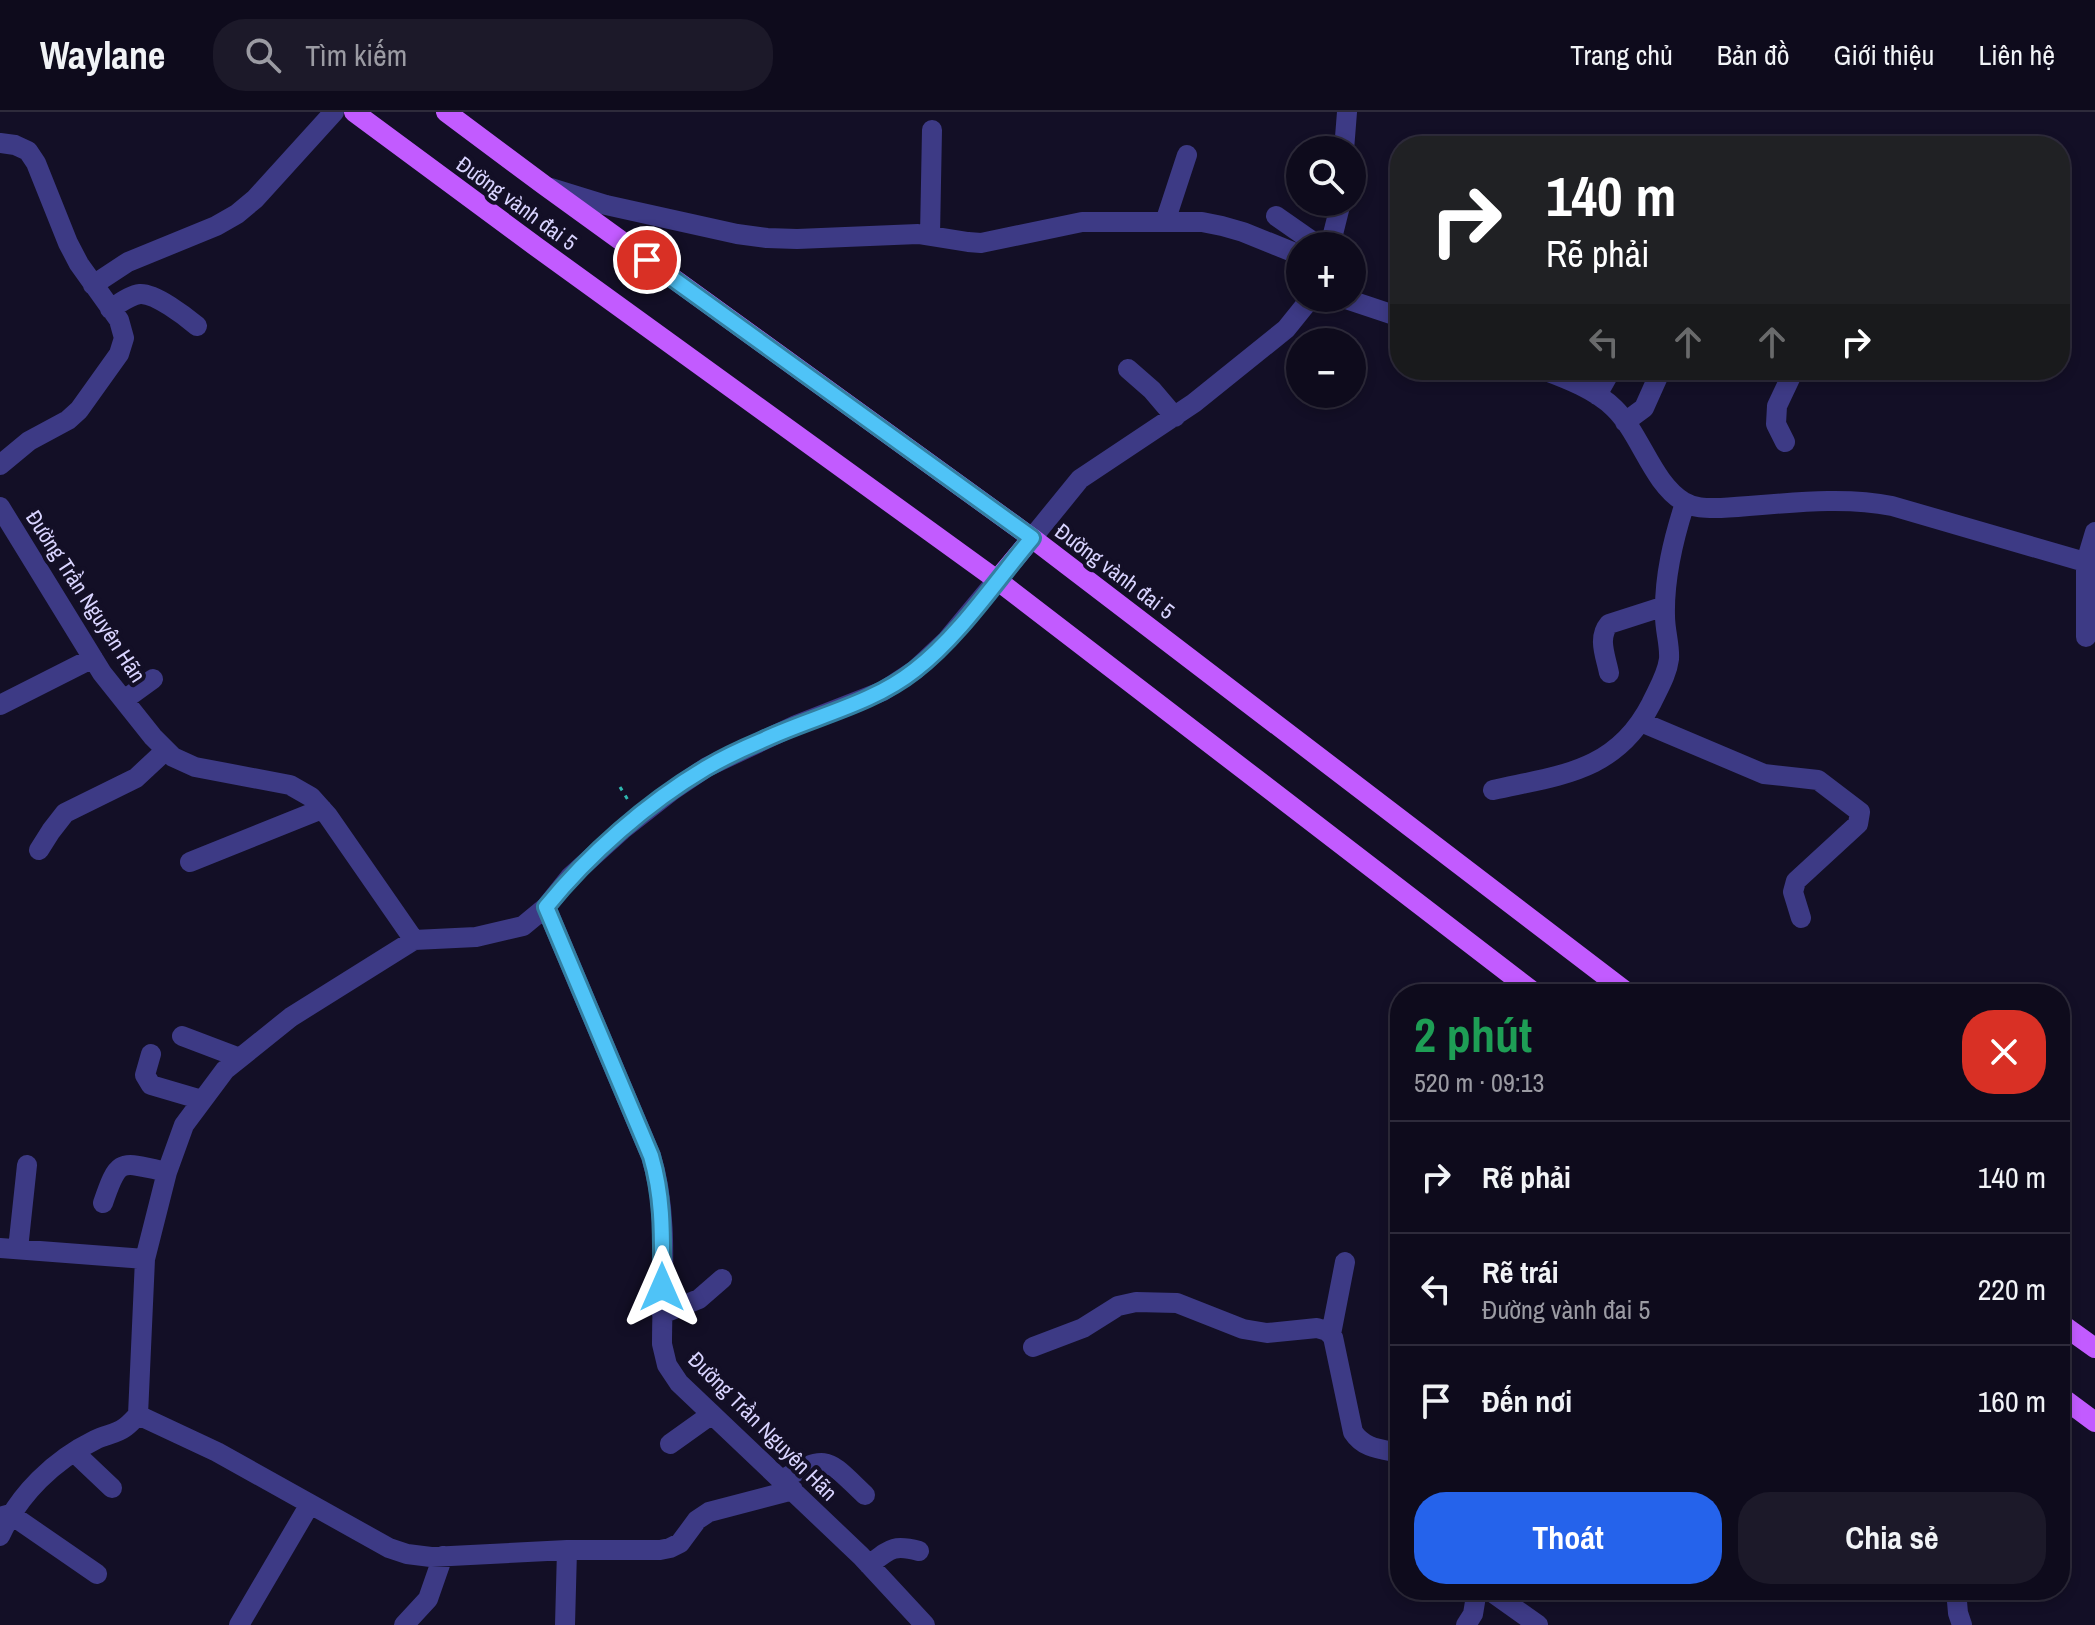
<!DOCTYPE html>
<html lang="vi">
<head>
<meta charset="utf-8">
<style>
	body { margin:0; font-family:"Archivo Narrow",sans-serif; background:#1c1929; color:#f1f3f6; height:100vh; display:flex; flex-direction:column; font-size:30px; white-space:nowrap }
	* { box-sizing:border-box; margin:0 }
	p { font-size:26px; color:#9b9ba3 }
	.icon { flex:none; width:44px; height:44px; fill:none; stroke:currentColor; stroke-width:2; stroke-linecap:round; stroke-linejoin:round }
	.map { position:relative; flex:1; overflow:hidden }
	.sheet { position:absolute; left:1390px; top:872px; width:680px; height:616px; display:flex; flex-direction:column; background:#0e0b1c; border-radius:32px; box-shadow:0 4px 12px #0003,0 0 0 2px #2e2b3b }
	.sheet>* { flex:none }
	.banner { position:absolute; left:1390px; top:24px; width:680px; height:244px; border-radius:32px; box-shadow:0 4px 12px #0003,0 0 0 2px #2e2b3b; background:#202124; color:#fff; overflow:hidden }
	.fabs { position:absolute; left:1286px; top:24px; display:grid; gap:16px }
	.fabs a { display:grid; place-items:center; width:80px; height:80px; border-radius:50%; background:#0e0b1c; box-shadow:0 4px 12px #0003,0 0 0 2px #2e2b3b; font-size:40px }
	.pin { position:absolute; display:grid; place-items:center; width:68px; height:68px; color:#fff; margin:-34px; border:4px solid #fff; border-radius:50%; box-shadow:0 2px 8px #0007 }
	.me { position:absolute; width:88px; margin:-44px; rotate:0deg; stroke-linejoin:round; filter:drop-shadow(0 0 6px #0008) }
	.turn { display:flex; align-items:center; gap:28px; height:168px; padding:0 24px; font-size:36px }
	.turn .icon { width:104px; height:104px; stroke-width:2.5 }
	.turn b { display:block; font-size:56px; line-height:68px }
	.lanes { display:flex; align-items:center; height:76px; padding:0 24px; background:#0003; justify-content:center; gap:40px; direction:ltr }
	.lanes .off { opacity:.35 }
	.round { display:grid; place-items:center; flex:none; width:84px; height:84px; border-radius:32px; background:#1c1929 }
	.head { display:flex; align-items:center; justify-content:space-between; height:136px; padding:0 24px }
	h1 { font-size:48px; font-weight:700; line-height:60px; color:#1e9e55 }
	.button { display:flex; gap:16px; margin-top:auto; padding:16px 24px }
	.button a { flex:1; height:92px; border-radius:32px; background:#2563eb; color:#fff; font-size:32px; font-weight:700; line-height:92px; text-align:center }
	.button a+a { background:#1c1929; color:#f1f3f6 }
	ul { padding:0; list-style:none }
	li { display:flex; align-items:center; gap:24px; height:112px; padding:0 24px; border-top:2px solid #2e2b3b }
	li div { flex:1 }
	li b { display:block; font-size:30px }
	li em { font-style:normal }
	header { display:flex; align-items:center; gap:48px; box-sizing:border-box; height:112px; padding:0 40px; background:#0e0b1c; border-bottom:2px solid #2e2b3b }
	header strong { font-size:38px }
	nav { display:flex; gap:44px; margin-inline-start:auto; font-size:28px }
	.search { width:560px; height:72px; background:#1c1929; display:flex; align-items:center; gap:20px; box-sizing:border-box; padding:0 28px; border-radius:32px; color:#9b9ba3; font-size:30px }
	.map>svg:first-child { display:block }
</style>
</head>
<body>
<header>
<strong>Waylane</strong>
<div class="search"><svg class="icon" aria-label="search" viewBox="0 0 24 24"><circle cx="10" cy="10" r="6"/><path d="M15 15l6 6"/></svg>Tìm kiếm</div>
<nav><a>Trang chủ</a><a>Bản đồ</a><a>Giới thiệu</a><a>Liên hệ</a></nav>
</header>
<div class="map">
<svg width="2095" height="1513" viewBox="0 0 2095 1513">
	<rect width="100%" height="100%" fill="#130f26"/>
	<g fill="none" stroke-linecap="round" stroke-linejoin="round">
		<path stroke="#2fb8b0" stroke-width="3" stroke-dasharray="4 6" stroke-linecap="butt" d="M620,675L628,688"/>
		<path stroke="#3d3a85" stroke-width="20" d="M0,31L15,33L28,39L36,51L68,131L79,152L119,208L124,226L119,242L79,298L68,308L29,329L0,353
			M1344,38L1347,0
			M551,76L606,93L737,122L767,126L797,127L918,122L968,130L981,131L1082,110H1202L1222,114L1243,120L1300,143
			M1276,104L1319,134
			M1165,110L1187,43
			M930,123L932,18
			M1330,134L1341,90
			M93,173L128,150L216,114L237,102L255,87L334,0
			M1343,186L1400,205
			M110,197C119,192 130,183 140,182C155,181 185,204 197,214
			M1128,257L1152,278L1175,305
			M1543,258C1567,267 1596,278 1614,296C1641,322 1652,371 1684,390C1695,397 1709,396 1721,396C1776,393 1838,383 1892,394L2095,453
			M1597,283L1611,258
			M1625,310L1644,296L1661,258
			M1785,330L1776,312L1777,294L1794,258
			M0,395L102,561L153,625L173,645L195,655L290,673L311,685L328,704L414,828
			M1032,426L1080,367L1194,291L1286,217L1311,186
			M2086,525V450L2095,420
			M1609,561C1606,545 1597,526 1609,512L1665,494
			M124,588L153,567
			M0,593L93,546
			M1641,610L1764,662L1818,668L1860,700L1858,712L1796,769L1793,780L1801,806
			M1493,678C1560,663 1616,660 1651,592C1658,577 1667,563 1669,547C1670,533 1665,519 1665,504C1664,465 1673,428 1685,391
			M39,738L51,719L65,701L136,666L166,638
			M190,750L322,697
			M546,795L651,1044C669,1102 662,1171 662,1232L667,1253L679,1271L861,1444L925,1513
			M182,924L240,946
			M151,942L145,963L151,973L202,988
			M103,1091C119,1044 120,1050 167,1060
			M0,1136L145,1147
			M18,1137L27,1053
			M662,1202L699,1187L722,1167
			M1331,1222L1345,1150
			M1033,1235L1083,1216L1118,1194L1136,1190L1177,1191L1243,1217L1267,1221L1317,1216L1327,1219L1333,1225L1353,1320C1364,1337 1381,1337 1400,1341
			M138,1303L217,1340L389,1436L407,1442L431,1445L567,1438H660L670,1436L680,1431L697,1408L709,1400L793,1378
			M670,1332L712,1302
			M74,1340L112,1376
			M782,1368C828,1340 828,1348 865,1383
			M0,1405L10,1402L97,1462
			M0,1424C19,1382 54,1348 95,1328C104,1323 116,1322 124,1316C129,1313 134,1307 138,1303L145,1147L167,1060L184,1013L225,958L291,905L414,828L476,825L523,814L546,795L570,765L622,718L673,678L707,655L796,613L883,579L915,558L947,528L997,468
			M869,1453C890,1437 893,1432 919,1439
			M1489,1478L1538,1513
			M1956,1478L1958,1501L1962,1513
			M239,1513L310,1392
			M404,1513L428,1487L443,1444
			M565,1513L567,1438
			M1466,1513L1473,1502L1477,1478"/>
		<path stroke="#c25bff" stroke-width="20" d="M354,0L538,136L997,468L1536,882
			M446,0L544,73L1032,426L1629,882
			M997,468L1032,426
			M2060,1211L2095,1236
			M2060,1284L2095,1310"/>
	</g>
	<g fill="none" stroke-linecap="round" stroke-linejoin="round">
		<g stroke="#337fa1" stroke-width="20">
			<path id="route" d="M647,148L1032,426C996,469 959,524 915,558C871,593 811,605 761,629C742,637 723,646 706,656C647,691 589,742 546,795L651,1044C664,1088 662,1129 662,1175"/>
		</g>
		<use href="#route" stroke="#4fc3f7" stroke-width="14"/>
	</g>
	<g text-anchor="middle" stroke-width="8" stroke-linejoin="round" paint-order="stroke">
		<g font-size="22" fill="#d9d4ff" stroke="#130f26">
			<text transform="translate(517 91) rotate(36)" y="8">Đường vành đai 5</text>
			<text transform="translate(1115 459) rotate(37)" y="8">Đường vành đai 5</text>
			<text transform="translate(86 484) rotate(57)" y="8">Đường Trần Nguyên Hãn</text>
			<text transform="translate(763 1314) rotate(45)" y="8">Đường Trần Nguyên Hãn</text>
		</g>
	</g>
</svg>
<div class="fabs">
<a><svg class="icon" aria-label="search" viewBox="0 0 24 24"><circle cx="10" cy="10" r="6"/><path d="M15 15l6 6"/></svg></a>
<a>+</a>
<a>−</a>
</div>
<div class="pin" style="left:647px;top:148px;background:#d93025"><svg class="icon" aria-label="arrive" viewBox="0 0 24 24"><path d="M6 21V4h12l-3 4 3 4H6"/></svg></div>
<svg class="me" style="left:662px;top:1175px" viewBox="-20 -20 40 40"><path d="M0-17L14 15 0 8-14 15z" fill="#4fc3f7" stroke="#fff" stroke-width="4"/></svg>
<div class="banner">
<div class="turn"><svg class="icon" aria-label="right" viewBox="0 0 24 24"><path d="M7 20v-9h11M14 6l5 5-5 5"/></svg><div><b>140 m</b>Rẽ phải</div></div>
<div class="lanes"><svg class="icon off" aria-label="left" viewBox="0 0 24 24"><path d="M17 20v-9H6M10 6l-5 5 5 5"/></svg><svg class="icon off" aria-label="ahead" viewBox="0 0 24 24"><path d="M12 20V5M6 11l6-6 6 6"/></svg><svg class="icon off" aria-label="ahead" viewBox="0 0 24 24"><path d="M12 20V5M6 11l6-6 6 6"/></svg><svg class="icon" aria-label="right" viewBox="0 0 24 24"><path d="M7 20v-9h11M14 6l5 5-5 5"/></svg></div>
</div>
<section class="sheet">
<div class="head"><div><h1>2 phút</h1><p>520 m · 09:13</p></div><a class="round" style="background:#d93025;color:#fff"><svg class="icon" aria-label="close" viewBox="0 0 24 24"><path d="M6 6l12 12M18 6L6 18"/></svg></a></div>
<ul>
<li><svg class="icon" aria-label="right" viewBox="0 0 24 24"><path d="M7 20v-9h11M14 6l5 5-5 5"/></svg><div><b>Rẽ phải</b></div><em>140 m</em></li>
<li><svg class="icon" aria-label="left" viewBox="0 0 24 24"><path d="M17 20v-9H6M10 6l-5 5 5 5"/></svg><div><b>Rẽ trái</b><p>Đường vành đai 5</p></div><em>220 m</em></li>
<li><svg class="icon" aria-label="arrive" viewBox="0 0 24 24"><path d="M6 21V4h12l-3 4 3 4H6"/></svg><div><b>Đến nơi</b></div><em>160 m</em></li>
</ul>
<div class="button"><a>Thoát</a><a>Chia sẻ</a></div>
</section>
</div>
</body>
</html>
